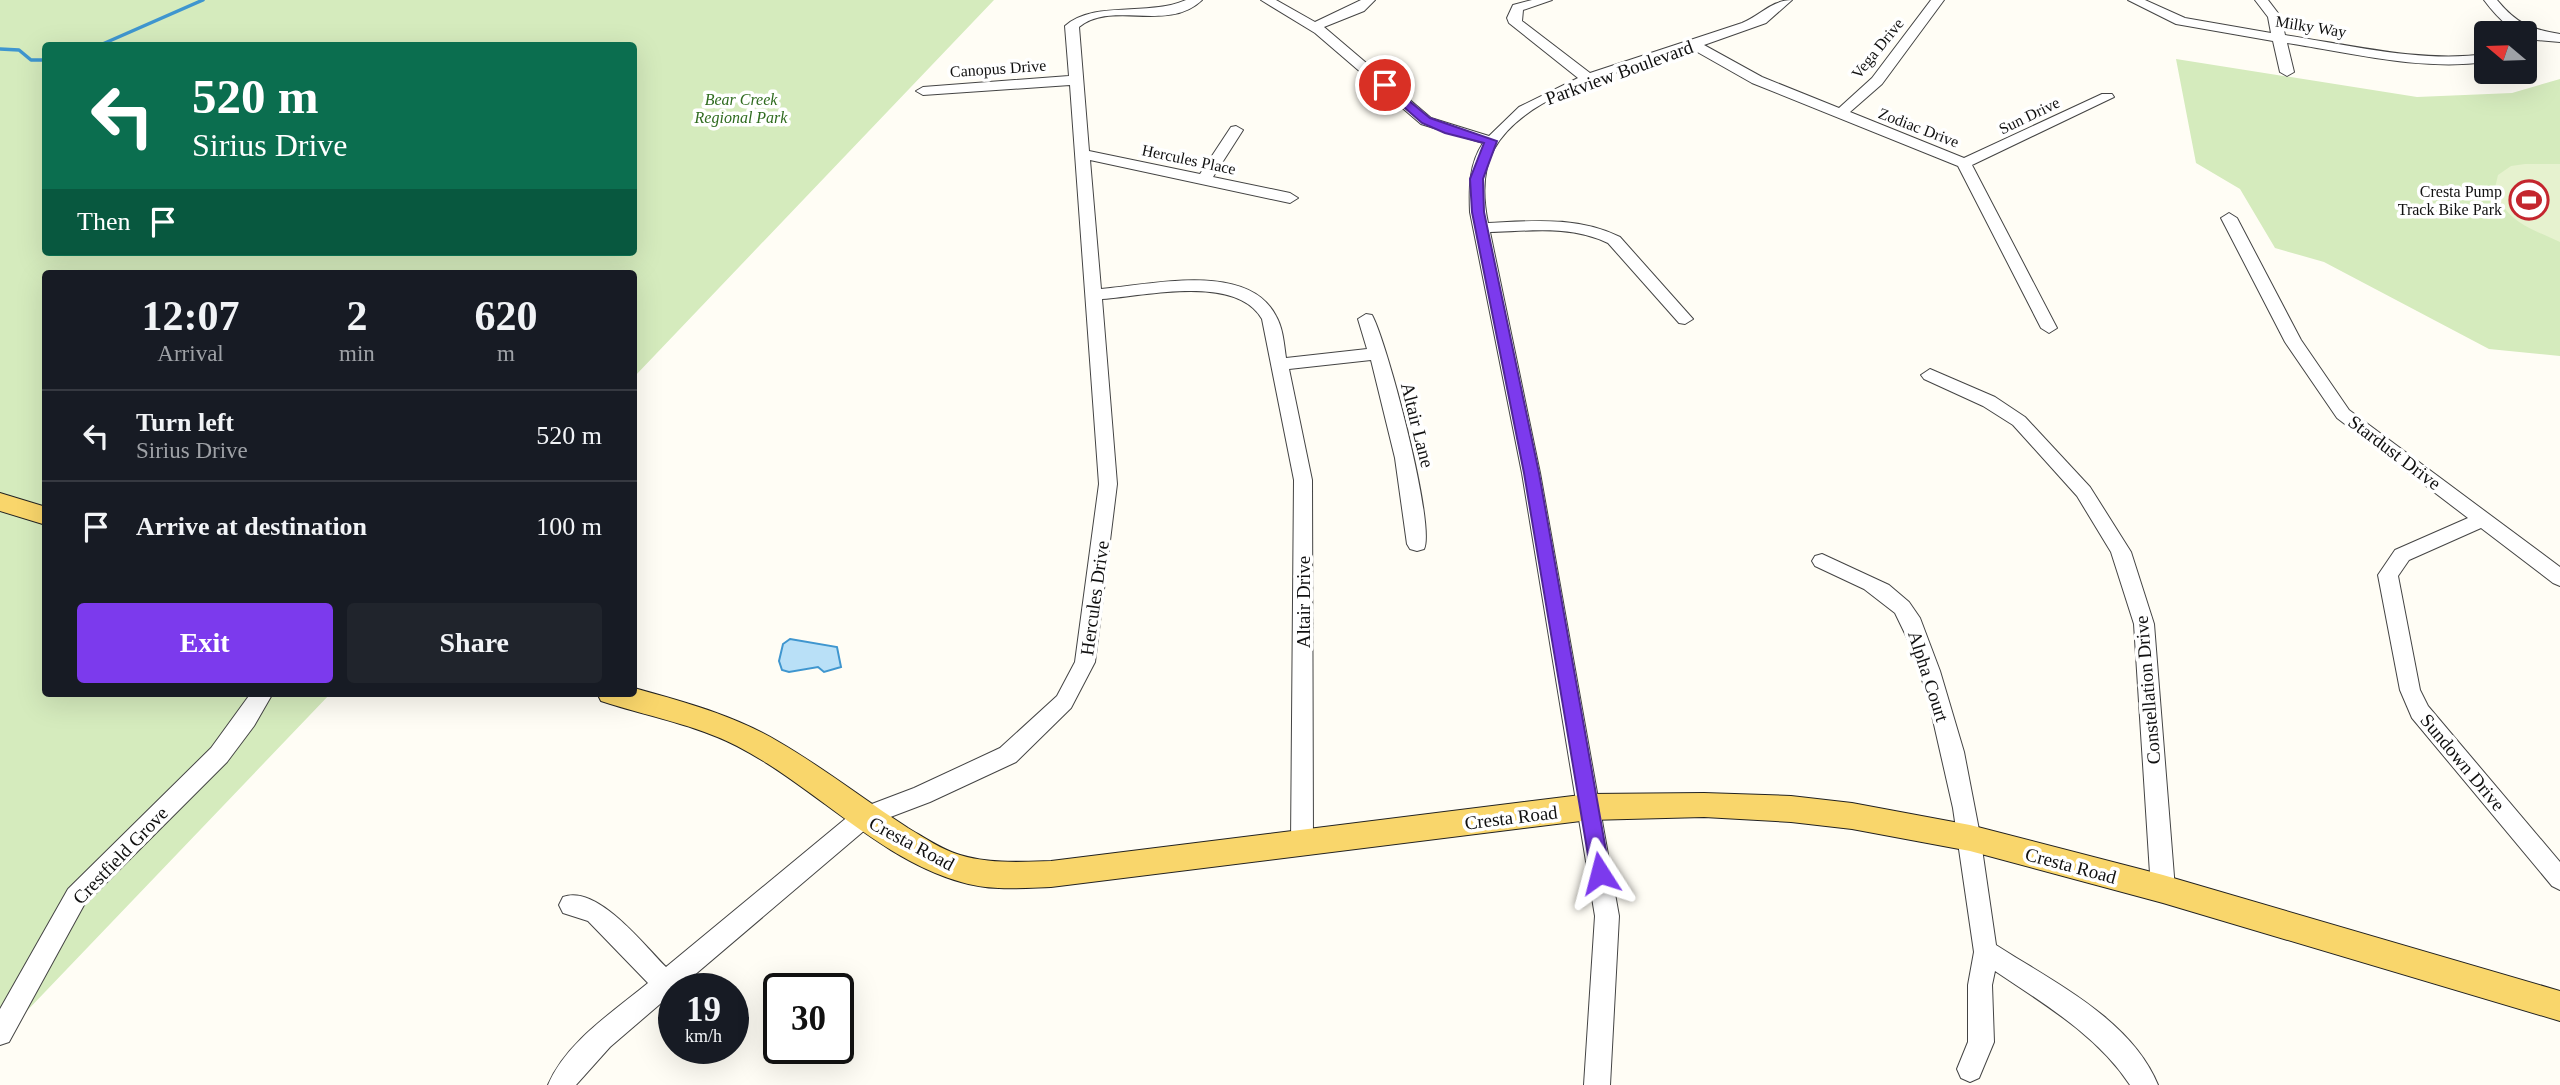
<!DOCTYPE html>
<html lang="en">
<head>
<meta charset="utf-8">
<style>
	body { margin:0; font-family:"Times New Roman",serif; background:#20242c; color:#f1f3f6; height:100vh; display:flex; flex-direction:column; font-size:26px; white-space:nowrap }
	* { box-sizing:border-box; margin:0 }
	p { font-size:23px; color:#9ea1a6 }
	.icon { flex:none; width:38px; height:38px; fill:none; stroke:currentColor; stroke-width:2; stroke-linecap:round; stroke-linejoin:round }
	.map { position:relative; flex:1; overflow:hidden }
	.side { position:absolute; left:42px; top:270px; width:595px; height:427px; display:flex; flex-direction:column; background:#171b24; border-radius:7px; box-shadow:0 7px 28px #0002 }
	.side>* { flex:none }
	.hud { position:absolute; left:42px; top:42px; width:595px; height:214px; border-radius:7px; box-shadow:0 7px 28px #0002; background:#0b6e4f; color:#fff; overflow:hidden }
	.needle { width:46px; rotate:289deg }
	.controls { position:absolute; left:2474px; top:21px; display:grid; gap:14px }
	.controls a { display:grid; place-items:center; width:63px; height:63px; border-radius:7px; background:#171b24; box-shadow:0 7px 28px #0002; font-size:35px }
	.speed { position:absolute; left:658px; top:973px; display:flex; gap:14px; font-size:35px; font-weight:700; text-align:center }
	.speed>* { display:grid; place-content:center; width:91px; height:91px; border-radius:50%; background:#171b24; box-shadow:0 7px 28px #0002; line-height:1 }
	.speed small { font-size:18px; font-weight:400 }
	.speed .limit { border:4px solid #111; border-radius:10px; background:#fff; color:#111 }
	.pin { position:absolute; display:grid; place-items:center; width:60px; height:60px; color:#fff; margin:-30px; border:4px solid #fff; border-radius:50%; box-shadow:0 2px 7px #0007 }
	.me { position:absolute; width:77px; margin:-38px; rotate:351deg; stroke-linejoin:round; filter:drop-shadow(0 0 5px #0008) }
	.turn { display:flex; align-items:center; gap:24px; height:147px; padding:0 35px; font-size:32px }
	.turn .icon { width:91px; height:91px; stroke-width:2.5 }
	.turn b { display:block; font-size:49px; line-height:60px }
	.then { display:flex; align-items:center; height:66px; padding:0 35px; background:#0003; gap:14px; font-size:26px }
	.eta { display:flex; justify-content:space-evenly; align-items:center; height:119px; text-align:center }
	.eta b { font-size:42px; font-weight:600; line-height:49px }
	.action { display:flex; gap:14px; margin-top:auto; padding:14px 35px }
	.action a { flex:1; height:80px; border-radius:7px; background:#7c3aed; color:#fff; font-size:28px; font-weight:600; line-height:80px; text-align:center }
	.action a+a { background:#20242c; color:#f1f3f6 }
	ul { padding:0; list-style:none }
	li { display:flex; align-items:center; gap:21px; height:91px; padding:0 35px; border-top:2px solid #363941 }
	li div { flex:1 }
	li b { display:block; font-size:26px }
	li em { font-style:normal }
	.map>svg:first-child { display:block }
</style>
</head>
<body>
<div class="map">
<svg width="2560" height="1085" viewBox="0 0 2560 1085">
	<rect width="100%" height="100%" fill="#fffdf5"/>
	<path fill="#d5ebbd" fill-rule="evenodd" d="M0,0H994L634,377V273H46V693H331L0,1039ZM46,46H634V252H46Z
		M2176,59L2417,97L2512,93L2560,79V356L2489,349L2324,262L2275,248L2240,189L2196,163Z"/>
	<path fill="#e6f2cf" d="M2525,164H2560V242C2528,227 2511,224 2494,192L2498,175L2511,166Z"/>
	<path fill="#b9e0f7" stroke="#3f96cf" stroke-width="2" d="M790,639L837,647L841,667L824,672L818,667L789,672L782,670L779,661L783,644Z"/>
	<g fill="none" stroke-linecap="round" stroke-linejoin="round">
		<path stroke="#3f96cf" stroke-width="3.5" d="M98,46L203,0
			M0,49L19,50L31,60H46"/>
		<g stroke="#444" stroke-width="2">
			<path id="minor" d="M1186,0H1202C1168,33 1111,0 1079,27L1089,151L1200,174L1231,127L1236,126L1243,130L1213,177L1290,193L1298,198L1290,203L1090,160L1101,289C1151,285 1248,261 1276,316C1283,328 1284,344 1286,358L1367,349L1358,319L1366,314L1372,315C1387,342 1436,526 1424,549L1417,551L1410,549L1407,544L1395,458L1371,360L1289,369L1312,480L1313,843L1310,850L1302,853L1294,850L1291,843L1294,480L1262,319C1236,274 1146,296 1102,299L1117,484L1095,662L1071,708L1016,762L930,802L872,824L678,989H674V992L610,1047L576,1085H548C566,1042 613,1012 648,983L588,921L563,913L559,905L563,897C597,884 644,945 666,967L856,810L914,788L1000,748L1057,696L1075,662L1099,484L1070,85L923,95L916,91L923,87L1069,76L1065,26C1095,0 1147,17 1186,0Z
				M1261,0H1276L1315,22L1361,0H1375L1364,11L1324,27L1431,118L1489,136L1519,107L1578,78L1509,23L1507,18L1513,5L1532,0H1552L1523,10L1522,21L1590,73L1742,23C1761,15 1772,0 1792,0L1766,23L1704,45L1762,77L1839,108L1872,78L1931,0H1944L1882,84L1850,112L1964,158L2102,94H2112L2114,97L1972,165L2057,328L2049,333L2041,328L1958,166L1752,83L1692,49C1632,69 1527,90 1494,149C1482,171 1483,199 1488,223C1534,221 1577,216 1620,237L1693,319L1685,324L1679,323L1608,243C1571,225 1531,231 1490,232L1540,473L1619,916L1610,1085H1584L1595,916L1522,473L1470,212C1469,188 1469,164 1483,143L1421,124L1315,33Z
				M2128,0H2145L2185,18L2271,33L2268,17L2255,0H2268L2281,17L2285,35C2351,45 2420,63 2487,54V62C2420,71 2352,53 2287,43L2294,72L2287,76L2280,72L2273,41L2176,24Z
				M2484,0H2497C2517,24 2530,29 2560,34V42L2525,39V33C2510,32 2493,12 2484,0Z
				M2229,213L2237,218L2301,340L2349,410L2560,567V586L2553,583L2481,528L2409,560L2398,576L2420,690L2428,706L2560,862V890L2552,886L2412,718L2400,690L2378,575L2395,550L2468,518L2337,418L2285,342L2221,218Z
				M1930,369L1995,397L2025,417L2090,487L2131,552L2154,624L2175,889L2171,897L2163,900L2155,897L2151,889L2134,624L2111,552L2077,496L2013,425L1983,406L1924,379L1921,375Z
				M1822,554L1889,585L1909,602L1920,618L1940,671L1964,752L1980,835L1996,945C2053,982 2131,1019 2158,1085H2130C2097,1035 2044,1004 1995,971L1992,985L1994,1042L1979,1078L1970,1082L1961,1078L1957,1069L1968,1042V985L1974,952L1953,808L1928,698L1910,644L1895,613L1864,589L1815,566L1812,561L1815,556Z
				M251,693H273L254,726L227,762L84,905L9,1042L0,1045V1009L68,889L211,748Z"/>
		</g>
		<g stroke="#222" stroke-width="2">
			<path id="major" d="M0,493L46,507V525L0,511Z
				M634,688C684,702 734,715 779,742C824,768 864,800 908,828C925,838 942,850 960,855C990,864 1021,862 1051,861L1589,794L1704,793L1791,796L1852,803L1970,825L2163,875L2560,991V1021L2163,903L1970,851L1852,829L1791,822L1704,817L1589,820L1051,887C1021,888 990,891 961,882C879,859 813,785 737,746C694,724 646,716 601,701L597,693H634Z"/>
		</g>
		<use href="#minor" fill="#fff" fill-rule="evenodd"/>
		<use href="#major" fill="#f9d66b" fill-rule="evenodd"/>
	</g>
	<path fill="#7c3aed" stroke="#51269a" stroke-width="2" d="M1385,81L1430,118L1497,141L1483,179L1484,212L1539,473L1610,873L1607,879L1600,882L1593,879L1591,873L1524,473L1472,212L1470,179L1484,143L1445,133L1422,123L1381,87V82Z"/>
	<defs>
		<g id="stadium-ring" transform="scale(2.0125)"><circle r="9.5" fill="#fff" stroke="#c4262e" stroke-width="1.5"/><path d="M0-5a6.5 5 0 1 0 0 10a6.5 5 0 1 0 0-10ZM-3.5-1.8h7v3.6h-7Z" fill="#c4262e"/></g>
	</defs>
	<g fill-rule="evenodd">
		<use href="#stadium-ring" x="2529" y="200"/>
	</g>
	<g text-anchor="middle" stroke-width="7" stroke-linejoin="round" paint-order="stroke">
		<g font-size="16" fill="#111" stroke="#fff">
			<text transform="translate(2311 26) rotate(9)" y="6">Milky Way</text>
			<text transform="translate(1877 48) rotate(-51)" y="6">Vega Drive</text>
			<text transform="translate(998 68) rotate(-4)" y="6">Canopus Drive</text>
			<text transform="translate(2029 115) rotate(-26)" y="6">Sun Drive</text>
			<text transform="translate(1919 127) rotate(21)" y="6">Zodiac Drive</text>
			<text transform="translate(1189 159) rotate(12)" y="6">Hercules Place</text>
		</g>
		<g font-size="16" font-style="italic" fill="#2f6b1f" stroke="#fff">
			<text x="741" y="105">Bear Creek<tspan x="741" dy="18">Regional Park</tspan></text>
		</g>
		<g font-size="16" fill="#111" stroke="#fff" text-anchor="end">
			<text x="2502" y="197">Cresta Pump<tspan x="2502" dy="18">Track Bike Park</tspan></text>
		</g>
		<g font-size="19" fill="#111" stroke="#fff">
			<text transform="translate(1619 72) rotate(-20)" y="7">Parkview Boulevard</text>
			<text transform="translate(1418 425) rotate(76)" y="7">Altair Lane</text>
			<text transform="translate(2395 452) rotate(37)" y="7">Stardust Drive</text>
			<text transform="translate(1094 598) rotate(-82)" y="7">Hercules Drive</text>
			<text transform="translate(1303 602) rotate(-90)" y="7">Altair Drive</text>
			<text transform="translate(1929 676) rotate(72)" y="7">Alpha Court</text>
			<text transform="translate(2147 690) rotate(-95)" y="7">Constellation Drive</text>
			<text transform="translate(2463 762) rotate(50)" y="7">Sundown Drive</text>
			<text transform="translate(1511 817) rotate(-7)" y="7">Cresta Road</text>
			<text transform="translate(912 843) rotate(28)" y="7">Cresta Road</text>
			<text transform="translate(120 855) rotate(-46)" y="7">Crestfield Grove</text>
			<text transform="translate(2071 865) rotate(15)" y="7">Cresta Road</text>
		</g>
	</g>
</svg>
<div class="controls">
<a><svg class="needle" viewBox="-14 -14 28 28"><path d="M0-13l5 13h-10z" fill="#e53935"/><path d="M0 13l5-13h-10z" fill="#9ea1a6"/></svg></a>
</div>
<div class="speed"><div>19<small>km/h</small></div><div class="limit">30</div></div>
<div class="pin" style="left:1385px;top:85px;background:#d93025"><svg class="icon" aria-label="arrive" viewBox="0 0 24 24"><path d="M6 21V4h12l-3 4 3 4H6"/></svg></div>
<svg class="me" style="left:1600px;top:873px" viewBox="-20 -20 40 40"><path d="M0-17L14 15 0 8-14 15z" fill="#7c3aed" stroke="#fff" stroke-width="4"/></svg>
<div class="hud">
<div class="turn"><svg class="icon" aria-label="left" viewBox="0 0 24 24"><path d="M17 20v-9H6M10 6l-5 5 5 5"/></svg><div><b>520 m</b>Sirius Drive</div></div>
<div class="then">Then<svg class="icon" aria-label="arrive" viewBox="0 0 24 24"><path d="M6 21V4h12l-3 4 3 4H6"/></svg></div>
</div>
<section class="side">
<div class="eta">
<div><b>12:07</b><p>Arrival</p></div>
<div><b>2</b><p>min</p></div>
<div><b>620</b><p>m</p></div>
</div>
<ul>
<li><svg class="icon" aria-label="left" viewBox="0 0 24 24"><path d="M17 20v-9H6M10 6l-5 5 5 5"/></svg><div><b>Turn left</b><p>Sirius Drive</p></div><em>520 m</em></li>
<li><svg class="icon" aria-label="arrive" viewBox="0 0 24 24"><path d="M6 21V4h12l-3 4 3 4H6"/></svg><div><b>Arrive at destination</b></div><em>100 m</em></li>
</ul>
<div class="action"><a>Exit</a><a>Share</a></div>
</section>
</div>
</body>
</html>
